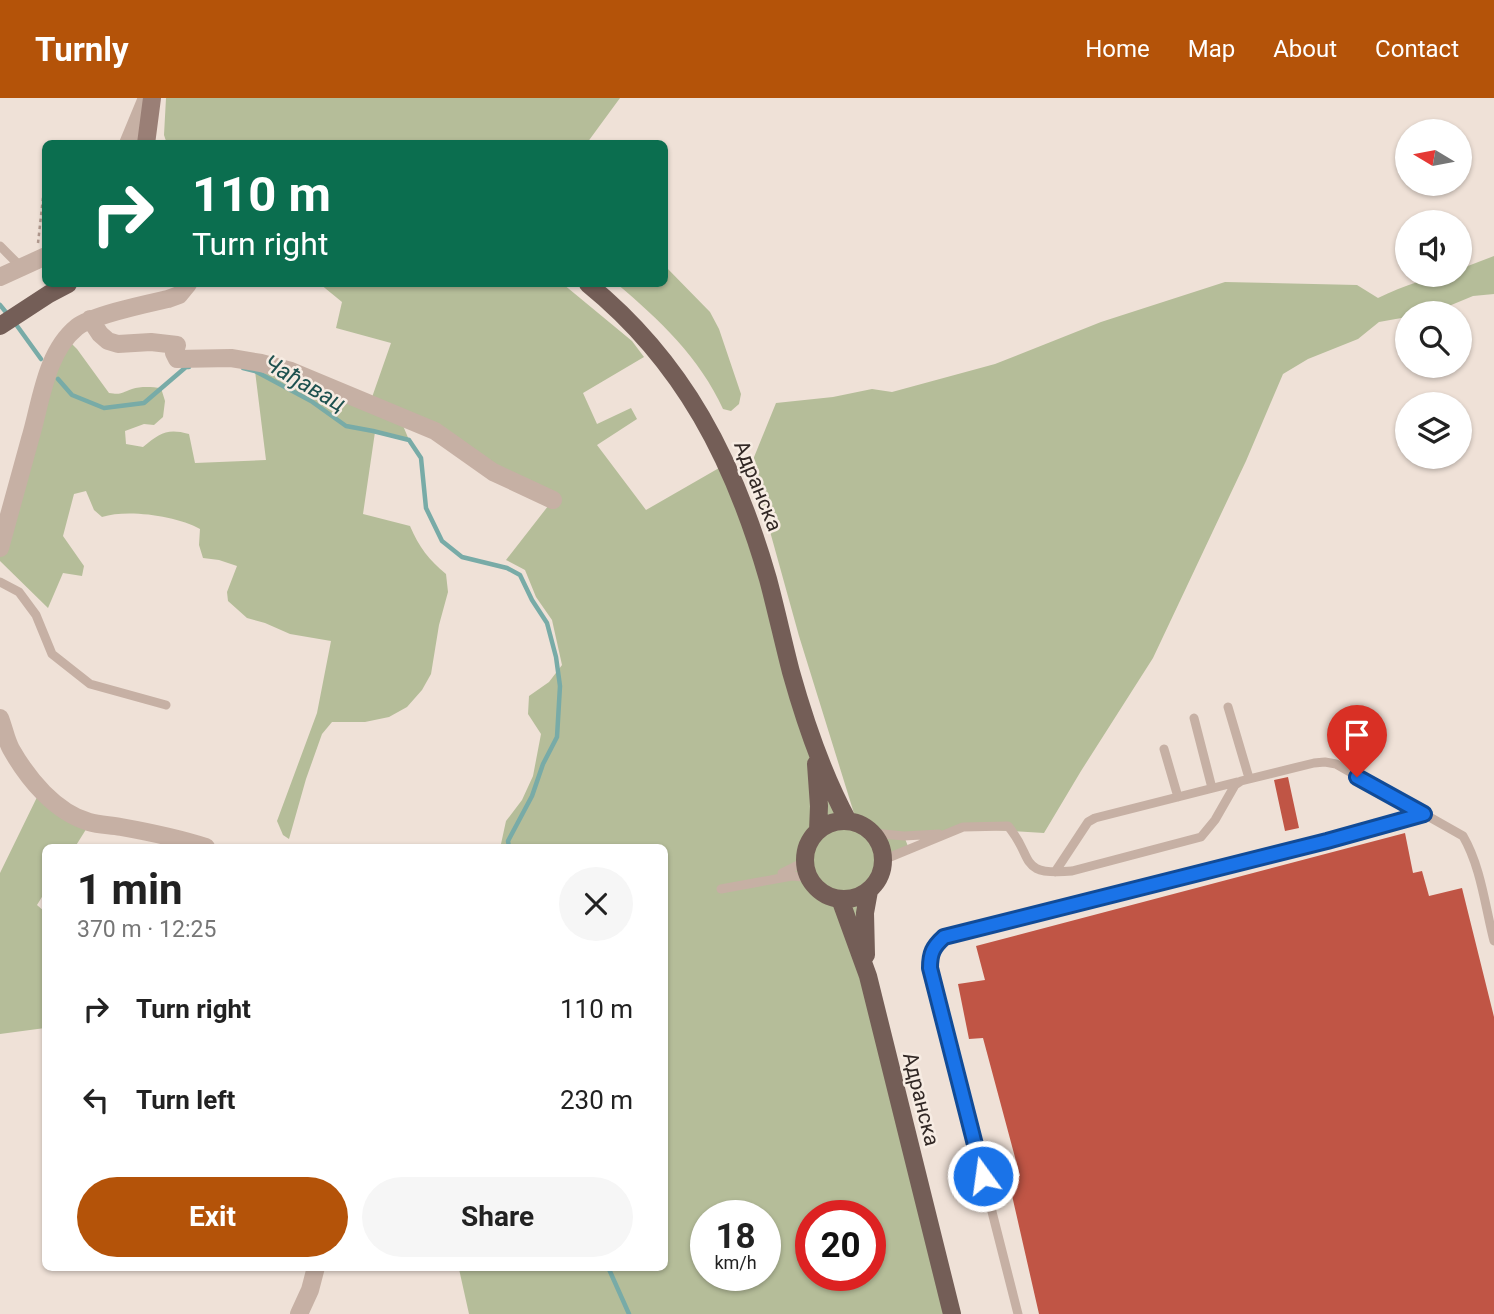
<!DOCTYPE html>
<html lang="en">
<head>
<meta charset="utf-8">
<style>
	body { margin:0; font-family:Roboto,sans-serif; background:#f6f6f6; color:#222; height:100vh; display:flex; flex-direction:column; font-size:26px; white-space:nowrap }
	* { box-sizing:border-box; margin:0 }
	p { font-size:23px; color:#767676 }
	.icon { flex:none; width:38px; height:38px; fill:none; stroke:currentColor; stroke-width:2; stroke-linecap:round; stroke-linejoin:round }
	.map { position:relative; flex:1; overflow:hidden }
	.side { position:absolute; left:42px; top:746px; width:626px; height:427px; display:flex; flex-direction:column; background:#fff; border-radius:10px; box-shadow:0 2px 5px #0004 }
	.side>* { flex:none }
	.banner { position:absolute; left:42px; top:42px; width:626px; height:147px; border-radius:10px; box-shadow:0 2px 5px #0004; background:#0b6e4f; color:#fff; overflow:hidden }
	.needle { width:46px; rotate:280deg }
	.controls { position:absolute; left:1395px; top:21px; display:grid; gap:14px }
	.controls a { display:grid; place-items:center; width:77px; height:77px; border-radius:50%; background:#fff; box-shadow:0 2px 5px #0004; font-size:35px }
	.speed { position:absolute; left:690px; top:1102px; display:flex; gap:14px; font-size:35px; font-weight:700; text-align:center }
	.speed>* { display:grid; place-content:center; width:91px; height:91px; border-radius:50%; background:#fff; box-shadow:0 2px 5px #0004; line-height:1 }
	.speed small { font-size:18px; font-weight:400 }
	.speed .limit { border:10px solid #d22; background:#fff; color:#111 }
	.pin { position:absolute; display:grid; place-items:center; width:60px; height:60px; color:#fff; margin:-72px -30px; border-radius:50% 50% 50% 0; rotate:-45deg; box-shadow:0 0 7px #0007 }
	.pin .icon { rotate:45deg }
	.me { position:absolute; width:77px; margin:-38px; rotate:346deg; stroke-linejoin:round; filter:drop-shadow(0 0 5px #0008) }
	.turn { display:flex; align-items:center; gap:24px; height:147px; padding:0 35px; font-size:32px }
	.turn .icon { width:91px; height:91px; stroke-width:2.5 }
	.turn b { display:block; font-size:49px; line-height:60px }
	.round { display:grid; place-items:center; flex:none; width:74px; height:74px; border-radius:37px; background:#f6f6f6 }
	.headline { display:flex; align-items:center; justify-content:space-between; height:119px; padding:0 35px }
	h1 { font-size:42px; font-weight:700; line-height:52px }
	.cta { display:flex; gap:14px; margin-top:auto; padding:14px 35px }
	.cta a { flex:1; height:80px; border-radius:42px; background:#b45309; color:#fff; font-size:28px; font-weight:700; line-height:80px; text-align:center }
	.cta a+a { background:#f6f6f6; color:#222 }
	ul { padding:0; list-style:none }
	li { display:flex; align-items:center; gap:21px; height:91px; padding:0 35px }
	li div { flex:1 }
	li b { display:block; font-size:26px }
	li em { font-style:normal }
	header { display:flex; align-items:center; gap:42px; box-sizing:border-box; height:98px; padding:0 35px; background:#b45309; color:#fff }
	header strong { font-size:33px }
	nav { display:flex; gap:38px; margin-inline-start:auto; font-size:24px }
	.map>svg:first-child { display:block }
</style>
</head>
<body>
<header>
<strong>Turnly</strong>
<nav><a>Home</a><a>Map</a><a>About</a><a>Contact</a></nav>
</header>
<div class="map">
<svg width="1494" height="1216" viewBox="0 0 1494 1216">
	<rect width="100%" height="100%" fill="#efe1d7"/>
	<path fill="#b5bd99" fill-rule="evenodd" d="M166,0H620L587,45L167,46L164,37Z
		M1494,158V196L1473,198L1432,215H1407V219L1379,224L1358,241L1308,261L1283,276L1246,363L1153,560L1081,673L1044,735L960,730L934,737L904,738L909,751L883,762C880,744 874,733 857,725L799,538L766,419L748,374L776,305L833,299L872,291L892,294L995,266L1101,224L1225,184L1357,187L1378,200C1404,188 1430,177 1460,177V171Z
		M665,168L710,214L719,231L741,296L739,306L731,313L723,311C700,260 659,221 617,186H665Z
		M320,186H563L632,243L644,259L583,295L597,326L631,310L637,321L597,347L646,412L726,366L834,695L841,723C778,737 804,821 865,795V848L951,1216H469L459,1171L456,1169H665V749H502L501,746L506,723L522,702L533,678L541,636L528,616L529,598L549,584L562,567L552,522L536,499L525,472L506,462L552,403L399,318L409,342L375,334L363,416L410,428C419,449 429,462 446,476L448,494L439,527L431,576L422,592L407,609L389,619L365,624H332L322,636L306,681L289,741L283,737L277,723L317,615L331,543L290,536L265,525L247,520L228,503L227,494L237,468L219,462L203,460L199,447L200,431C176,418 128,411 102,419L94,412L86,393L74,396L63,438L84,468L82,478L63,475L48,510L0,463V450L66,240L77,251L109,295C121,297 121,295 132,291C141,288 152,289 161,290L165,303L163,319L154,327L144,326L125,333L126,346L143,349C160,335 167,330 189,336L195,365L266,362L255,273L261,265L370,305L391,245L336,230L342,204ZM705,1118H765V1178H705ZM810,1118H870V1178H810Z
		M41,691L90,725L75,749H46L45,794L37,807L45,814V930L0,936V775Z
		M812 762a32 32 0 1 1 64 0a32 32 0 1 1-64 0Z"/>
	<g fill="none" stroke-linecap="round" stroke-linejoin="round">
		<path stroke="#78aba7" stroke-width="4.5" d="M0,207L9,218
			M15,225L41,261
			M243,270L255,273L311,303L346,328L373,333L409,342L421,360L426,410L442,443L462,459L507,470L520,477L532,502L547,525L556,559L560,588L557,639L543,666L532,698L508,743L509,749
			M58,281L72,297L104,310L144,305L186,269H189
			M608,1169L629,1216"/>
	</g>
	<path fill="#c05545" d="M1288,679L1299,730L1285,733L1274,682Z
		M1405,735L1413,775L1422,773L1429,798L1462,790L1494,919V1216H1039L1008,1080L1020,1078L983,940L969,941L958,886L985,882L976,848Z"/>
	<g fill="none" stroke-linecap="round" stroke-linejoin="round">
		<path stroke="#b29a8f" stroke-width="2.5" stroke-dasharray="3.5 3.5" stroke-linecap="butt" d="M48,46V44
			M38,145L46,73"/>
		<path stroke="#c6b0a4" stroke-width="9" d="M0,148L21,169
			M0,484L19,494L36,517L52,556L90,586L166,607
			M1228,609L1249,680
			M1194,620L1212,690
			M1164,651L1178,699
			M873,735L904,738L939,736
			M883,762L963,729L1008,728C1035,760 1017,778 1072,773L1201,739L1215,722L1235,687L1241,683L1314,665L1325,664L1336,666L1463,738C1481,769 1485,808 1494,843
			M1055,774L1088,724L1095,720L1237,684
			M782,775L800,766L805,758
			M721,791L792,778L803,779L813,786
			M1018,1216L930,870C930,855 933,849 944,839L1327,743L1424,716"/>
		<path stroke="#c6b0a4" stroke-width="18" d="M128,46L147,0
			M0,179L46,158
			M90,221L100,236L108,243L118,246L151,244L177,247L174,255L177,261L231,260L261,265L291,273L435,333L493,374L553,402
			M0,450C10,414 20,378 30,341C41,305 45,255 77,229C93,217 146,206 168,201L179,197L188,186
			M0,620C4,630 6,642 11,651C28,681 55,714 89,724C99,727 110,727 121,729C149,734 178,740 206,749
			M299,1216L310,1192L316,1169"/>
		<path stroke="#9a7f76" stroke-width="18" d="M146,46L152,0"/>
		<path stroke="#745e57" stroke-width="18" d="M588,186C684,264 734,363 768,481C776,511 783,543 791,574C805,624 823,677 848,723
			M0,228L49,196L68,186
			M816,666L819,708L818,733
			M805 762a39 39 0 1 1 78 0a39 39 0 1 1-78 0Z
			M840,801L868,878L952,1216
			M866,857L865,815L869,793"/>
	</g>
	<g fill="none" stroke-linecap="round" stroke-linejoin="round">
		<g stroke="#114b97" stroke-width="18">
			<path id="route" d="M983,1078L930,870C930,855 933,849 944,839L1327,743L1424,716L1357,679"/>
		</g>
		<use href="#route" stroke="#1a73e8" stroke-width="12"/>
	</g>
	<g text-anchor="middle" stroke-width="5" stroke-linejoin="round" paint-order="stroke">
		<g font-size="21" fill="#322825" stroke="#f7ece3">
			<text transform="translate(758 388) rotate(68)" y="7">Адранска</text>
			<text transform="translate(921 1001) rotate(76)" y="7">Адранска</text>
		</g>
		<g font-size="23" font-style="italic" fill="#1e514f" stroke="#f7ece3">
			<text transform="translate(305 285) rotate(30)" y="8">Чађавац</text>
		</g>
	</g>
</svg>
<div class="controls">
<a><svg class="needle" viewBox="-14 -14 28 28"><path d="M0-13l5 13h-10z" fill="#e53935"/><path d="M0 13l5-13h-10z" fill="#767676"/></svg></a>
<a><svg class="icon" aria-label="sound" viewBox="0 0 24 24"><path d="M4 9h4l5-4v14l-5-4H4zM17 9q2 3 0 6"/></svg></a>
<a><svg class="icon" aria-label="search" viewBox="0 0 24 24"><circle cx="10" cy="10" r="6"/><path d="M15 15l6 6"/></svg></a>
<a><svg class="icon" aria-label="layers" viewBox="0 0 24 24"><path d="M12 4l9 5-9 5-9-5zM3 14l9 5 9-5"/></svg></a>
</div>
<div class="speed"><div>18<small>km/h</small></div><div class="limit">20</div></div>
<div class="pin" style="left:1357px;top:679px;background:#d93025"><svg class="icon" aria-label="arrive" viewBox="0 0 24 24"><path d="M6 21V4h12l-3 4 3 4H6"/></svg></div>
<svg class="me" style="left:983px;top:1078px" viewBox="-20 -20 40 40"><circle r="17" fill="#1a73e8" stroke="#fff" stroke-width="3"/><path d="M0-11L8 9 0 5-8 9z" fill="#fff"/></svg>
<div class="banner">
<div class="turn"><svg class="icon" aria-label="right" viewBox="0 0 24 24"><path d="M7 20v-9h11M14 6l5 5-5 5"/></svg><div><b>110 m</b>Turn right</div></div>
</div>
<section class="side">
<div class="headline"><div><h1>1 min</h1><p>370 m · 12:25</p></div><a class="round"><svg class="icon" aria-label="close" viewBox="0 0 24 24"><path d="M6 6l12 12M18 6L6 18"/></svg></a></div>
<ul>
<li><svg class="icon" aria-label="right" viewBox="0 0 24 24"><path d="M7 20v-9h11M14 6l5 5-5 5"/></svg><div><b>Turn right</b></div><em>110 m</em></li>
<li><svg class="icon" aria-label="left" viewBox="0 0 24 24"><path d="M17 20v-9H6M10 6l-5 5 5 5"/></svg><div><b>Turn left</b></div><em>230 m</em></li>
</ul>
<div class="cta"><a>Exit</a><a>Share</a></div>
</section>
</div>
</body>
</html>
